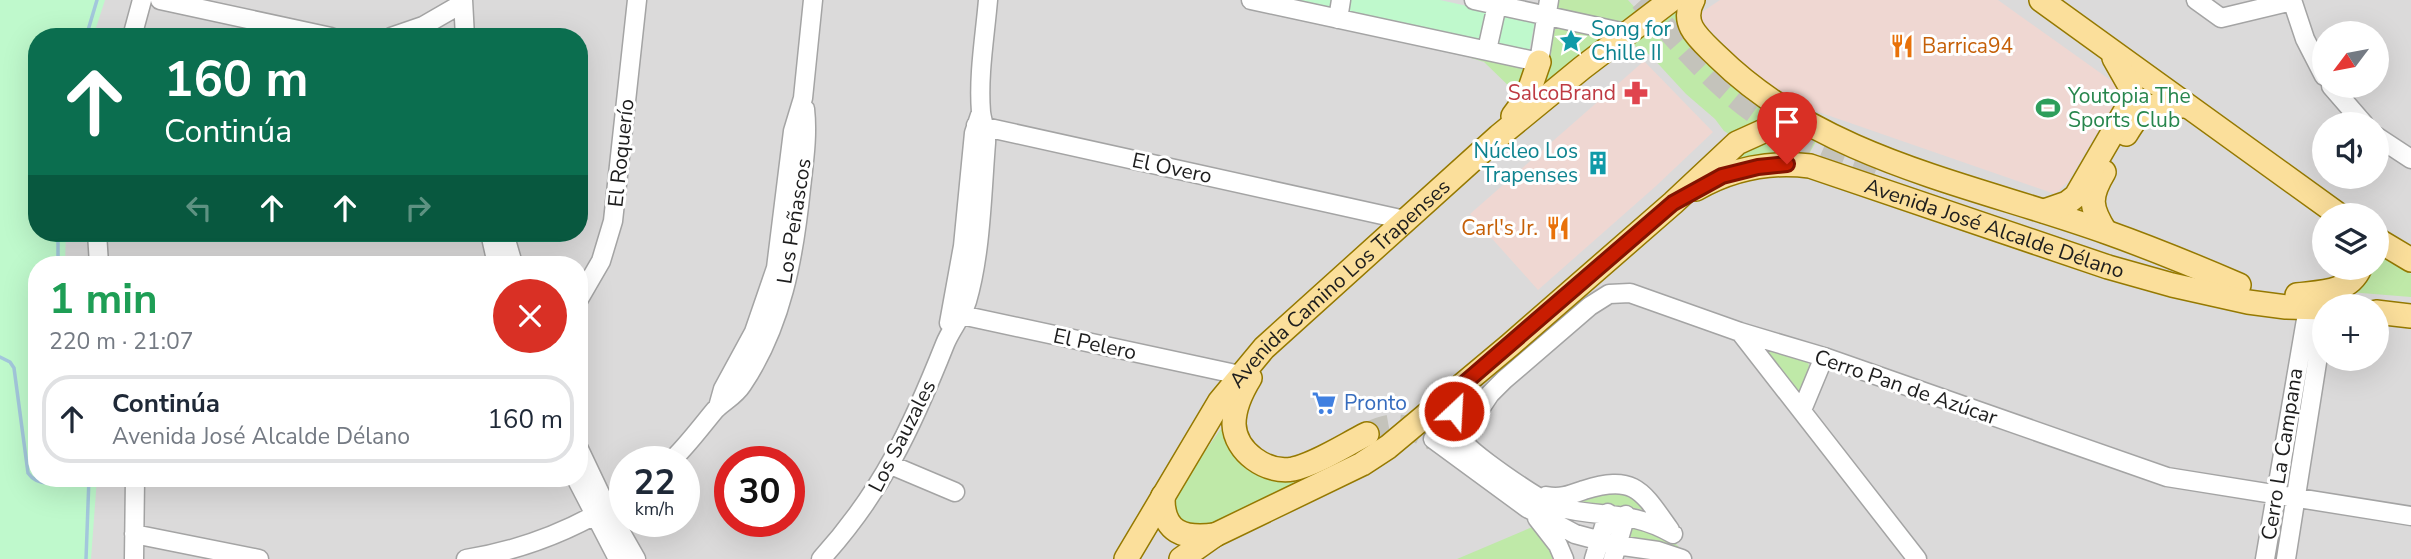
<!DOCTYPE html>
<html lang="es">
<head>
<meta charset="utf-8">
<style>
	body { margin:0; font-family:"Nunito Sans",sans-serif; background:#f2f2f3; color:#1f2937; height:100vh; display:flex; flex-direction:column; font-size:26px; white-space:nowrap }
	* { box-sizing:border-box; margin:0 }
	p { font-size:23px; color:#747a83 }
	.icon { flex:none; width:38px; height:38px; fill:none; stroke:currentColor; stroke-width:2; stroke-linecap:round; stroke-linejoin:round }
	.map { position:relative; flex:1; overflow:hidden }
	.panel { position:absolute; left:28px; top:256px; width:560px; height:231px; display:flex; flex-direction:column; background:#fff; border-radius:28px; box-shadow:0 7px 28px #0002 }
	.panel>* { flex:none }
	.guide { position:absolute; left:28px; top:28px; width:560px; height:214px; border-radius:28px; box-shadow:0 7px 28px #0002; background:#0b6e4f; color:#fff; overflow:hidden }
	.needle { width:46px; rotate:238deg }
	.fabs { position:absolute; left:2312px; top:21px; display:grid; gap:14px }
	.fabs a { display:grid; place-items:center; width:77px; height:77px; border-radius:50%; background:#fff; box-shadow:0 7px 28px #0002; font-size:35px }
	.speed { position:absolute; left:609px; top:446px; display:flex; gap:14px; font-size:35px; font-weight:700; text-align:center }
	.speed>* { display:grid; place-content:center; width:91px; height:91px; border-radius:50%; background:#fff; box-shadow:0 7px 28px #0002; line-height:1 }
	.speed small { font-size:18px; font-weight:400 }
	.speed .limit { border:10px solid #d22; background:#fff; color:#111 }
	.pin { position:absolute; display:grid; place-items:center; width:60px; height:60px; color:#fff; margin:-72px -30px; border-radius:50% 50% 50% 0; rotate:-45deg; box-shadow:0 0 7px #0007 }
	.pin .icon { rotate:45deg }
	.me { position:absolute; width:77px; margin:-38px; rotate:25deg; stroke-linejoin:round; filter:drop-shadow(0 0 5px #0008) }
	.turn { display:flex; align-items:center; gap:24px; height:147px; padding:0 21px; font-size:32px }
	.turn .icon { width:91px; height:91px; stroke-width:2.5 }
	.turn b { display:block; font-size:49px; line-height:60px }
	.lanes { display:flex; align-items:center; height:66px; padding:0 21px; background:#0003; justify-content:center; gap:35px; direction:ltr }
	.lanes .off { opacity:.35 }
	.round { display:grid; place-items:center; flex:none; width:74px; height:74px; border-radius:37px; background:#f2f2f3 }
	.headline { display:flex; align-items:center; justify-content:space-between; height:119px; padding:0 21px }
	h1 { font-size:42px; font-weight:700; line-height:52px; color:#1e9e55 }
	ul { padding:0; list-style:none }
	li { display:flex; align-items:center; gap:21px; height:88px; margin:0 14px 10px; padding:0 7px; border:4px solid #e0e1e3; border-radius:28px }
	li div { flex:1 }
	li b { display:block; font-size:26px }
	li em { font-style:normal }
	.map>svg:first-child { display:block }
</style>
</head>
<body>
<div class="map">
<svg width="2411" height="559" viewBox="0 0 2411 559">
	<rect width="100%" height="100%" fill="#eeece3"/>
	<path fill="#dbdada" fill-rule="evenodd" d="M0,0H2411V559H0ZM2324,33H2376V86H2324ZM37,37H579V233H37ZM2324,124H2376V177H2324ZM2324,215H2376V268H2324ZM37,264H579V478H37ZM2324,306H2376V359H2324ZM625,462H684V522H625ZM730,462H789V522H730Z"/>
	<path fill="#efd7d2" d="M1720,0H1998L2123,89L2068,182L2055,194L1804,107L1782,96L1746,67L1696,16Z
		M1644,61L1713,132L1656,186L1538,290L1470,214Z"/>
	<path fill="#bfe9a8" d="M1558,0H1628L1638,11L1618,23L1560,11L1557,6Z
		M1677,8L1790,120L1735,138L1724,131L1715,119L1686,94L1650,55L1630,43Z
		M1559,25L1602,36L1601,39L1545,85L1555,27Z
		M1471,55L1526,67L1523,79L1516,93L1484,62L1471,58Z
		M1761,136L1818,138L1809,154L1827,163L1723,161Z
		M2377,252L2411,274V297L2349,292L2364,268H2376Z
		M2306,337L2315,339L2278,559H2273Z
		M1767,346L1808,362L1810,371L1800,394L1764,351Z
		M1225,429L1234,456L1256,475L1278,479L1325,462L1327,471L1194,537L1168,512L1187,477L1220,430Z
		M1624,486L1658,517L1640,509L1569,500Z
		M1634,522L1668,536L1680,548L1630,538Z
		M1537,525L1557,559H1457Z"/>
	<path fill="#bff9cc" d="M0,0H105L93,37H37V233H66L65,264H37V478H97L91,559H0Z
		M1284,0H1440L1535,21L1529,52Z"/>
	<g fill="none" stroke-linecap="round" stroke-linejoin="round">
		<path stroke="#a3c7dc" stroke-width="3.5" d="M86,37L97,0
			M58,233V264
			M0,357L10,362L14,368L28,473C40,491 70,481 89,479
			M86,559L89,478"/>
		<path stroke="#c4c3bb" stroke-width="23" stroke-dasharray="23 11" stroke-linecap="butt" d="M1641,0C1681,44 1718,90 1769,122C1805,145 1846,159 1886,175
			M1367,434C1397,420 1405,425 1433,439"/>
		<g stroke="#a4a4a4" stroke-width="21">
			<path id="minor" d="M160,0L331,37
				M463,0L465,37
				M1251,0L1539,62L1549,0
				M1474,0L1626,33
				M2196,0L2221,18L2292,1
				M2292,0L2305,39L2324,76
				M1338,19L1341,0
				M132,37L142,0
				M391,37L423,26L463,3
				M1487,50L1497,5
				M2331,86L2364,124
				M976,125L1405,220
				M2376,136L2411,159
				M97,233L99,264
				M490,233L497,264
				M504,233L513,264
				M579,299L601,261L613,221L637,0
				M952,313L1240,375
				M949,323L963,246L974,133L980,115
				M1740,332L1917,559
				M1460,387C1455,402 1450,420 1458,435C1466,451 1540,501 1558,507C1601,519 1630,509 1673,534
				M718,407L723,389L754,332L776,268L793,131L803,98L813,0
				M1802,410L1824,357
				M1433,439L1527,508L1575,534L1616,545L1658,551L1682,559
				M1460,439L1490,394L1504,380L1590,306L1609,294L1630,293L1740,332L1824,357L2167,477L2411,516
				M579,449L607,508L636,559
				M670,462C687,446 700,428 715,410C724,401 735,396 742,385C782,326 794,257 801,188C804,161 808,135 805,109
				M891,465L955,492
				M576,478L618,559
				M1546,496C1560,499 1570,495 1584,490C1635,474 1642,491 1670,530
				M1537,518L1558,545L1564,559
				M134,534L259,559
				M134,559L135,478
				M466,559C523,550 576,529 625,497
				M821,559C882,492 912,427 945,344C951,329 962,317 967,301C981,254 982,192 986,143C987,132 982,122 981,112C978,75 985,36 988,0
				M1594,559L1608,513
				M1613,559L1626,515
				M2265,559L2308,308
				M2286,559L2324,318"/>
		</g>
		<g stroke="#957901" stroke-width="26">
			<g id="major">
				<path d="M1693,0C1679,25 1701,40 1718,57C1823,160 1972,184 2106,232C2151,248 2195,266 2239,285"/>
				<path d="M2041,0L2339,215"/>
				<path d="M1513,116L1527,97L1539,62"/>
				<path d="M2126,134C2146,101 2150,105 2186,106"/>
				<path d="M2104,172C2089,197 2090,207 2105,231"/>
				<path id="s1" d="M1696,189C1731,169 1771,161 1810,166L2108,267L2172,285L2248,302L2286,307L2324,308"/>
				<path d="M2044,211L2067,203L2076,196L2130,103L2131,88L2114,58"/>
				<path d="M2376,239L2411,260"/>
				<path d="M2297,295C2321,292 2349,293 2360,268"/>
				<path d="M2376,312L2411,316"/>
				<path d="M1250,378C1242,391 1234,408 1234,424C1235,452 1267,474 1293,469C1316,464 1345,445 1367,434"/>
				<path d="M1163,496C1162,533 1184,539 1215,535"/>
				<path id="s2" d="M1126,559L1220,401L1264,348L1499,136L1582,68L1671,0"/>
				<path d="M1181,559L1215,535L1362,464L1388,447L1510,345L1673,203L1737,143L1768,129L1811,126"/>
			</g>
		</g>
		<use href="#minor" stroke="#fff" stroke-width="18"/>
		<use href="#major" stroke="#fbdf9b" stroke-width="23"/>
	</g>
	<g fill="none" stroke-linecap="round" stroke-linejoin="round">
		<g stroke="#831301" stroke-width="18">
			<path id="route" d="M1454,411L1460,387L1673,203L1722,176L1758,167L1787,164"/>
		</g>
		<use href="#route" stroke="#c91d01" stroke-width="12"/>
	</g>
	<defs>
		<g id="sight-bare" transform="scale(1.89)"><path d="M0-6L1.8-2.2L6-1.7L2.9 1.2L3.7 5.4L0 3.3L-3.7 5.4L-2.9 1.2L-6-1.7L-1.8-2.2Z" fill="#0f9aa8" stroke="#fff" stroke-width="2.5" paint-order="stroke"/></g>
		<g id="restaurant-bare" transform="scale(1.89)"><path d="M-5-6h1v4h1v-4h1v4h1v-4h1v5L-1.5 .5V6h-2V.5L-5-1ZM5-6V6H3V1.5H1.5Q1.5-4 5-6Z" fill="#e8710a" stroke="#fff" stroke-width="2.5" paint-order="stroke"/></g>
		<g id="pharmacy-bare" transform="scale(1.89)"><path d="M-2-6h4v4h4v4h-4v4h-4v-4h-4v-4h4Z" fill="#e0444e" stroke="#fff" stroke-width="2.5" paint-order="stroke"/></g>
		<g id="stadium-bare" transform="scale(1.89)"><path d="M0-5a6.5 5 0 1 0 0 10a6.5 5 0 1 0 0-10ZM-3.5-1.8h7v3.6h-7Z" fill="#2e9e5b" stroke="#fff" stroke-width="2.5" paint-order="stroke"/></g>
		<g id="building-bare" transform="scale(1.89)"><path d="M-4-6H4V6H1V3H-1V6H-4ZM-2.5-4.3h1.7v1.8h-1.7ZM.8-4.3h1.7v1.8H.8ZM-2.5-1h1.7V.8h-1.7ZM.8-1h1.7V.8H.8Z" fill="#0f9aa8" stroke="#fff" stroke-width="2.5" paint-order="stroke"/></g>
		<g id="supermarket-bare" transform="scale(1.89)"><path d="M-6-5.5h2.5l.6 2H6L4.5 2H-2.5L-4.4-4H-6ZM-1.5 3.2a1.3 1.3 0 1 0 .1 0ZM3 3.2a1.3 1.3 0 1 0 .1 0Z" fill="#3f7fe0" stroke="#fff" stroke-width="2.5" paint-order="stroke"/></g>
	</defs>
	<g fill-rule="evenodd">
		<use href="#sight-bare" x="1571" y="41"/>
		<use href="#restaurant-bare" x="1902" y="46"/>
		<use href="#pharmacy-bare" x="1636" y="93"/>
		<use href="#stadium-bare" x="2048" y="108"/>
		<use href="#building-bare" x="1598" y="163"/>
		<use href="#restaurant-bare" x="1558" y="228"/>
		<use href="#supermarket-bare" x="1324" y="403"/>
	</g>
	<g text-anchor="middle" stroke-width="6" stroke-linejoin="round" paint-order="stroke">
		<g font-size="21" fill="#0d838f" stroke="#fff" text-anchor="start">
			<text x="1591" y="36">Song for<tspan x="1591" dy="24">Chille II</tspan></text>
			<text x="1578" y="158" text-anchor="end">Núcleo Los<tspan x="1578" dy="24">Trapenses</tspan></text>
		</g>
		<g font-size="21" fill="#c56008" stroke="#fff" text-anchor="start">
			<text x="1922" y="53">Barrica94</text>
			<text x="1538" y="235" text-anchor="end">Carl's Jr.</text>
		</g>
		<g font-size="21" fill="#be3a42" stroke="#fff" text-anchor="end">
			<text x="1616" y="100">SalcoBrand</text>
		</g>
		<g font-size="21" fill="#27864d" stroke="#fff" text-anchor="start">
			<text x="2068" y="103">Youtopia The<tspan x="2068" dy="24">Sports Club</tspan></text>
		</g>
		<g font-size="21" fill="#1d1d1d" stroke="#fff">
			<text transform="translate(621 153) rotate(-84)" y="7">El Roquerío</text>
			<text transform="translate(1172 168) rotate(12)" y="7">El Overo</text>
			<text transform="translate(794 221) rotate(-81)" y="7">Los Peñascos</text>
			<text dy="7" stroke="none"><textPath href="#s1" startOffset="313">Avenida José Alcalde Délano</textPath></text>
			<text dy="7" stroke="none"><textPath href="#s2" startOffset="352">Avenida Camino Los Trapenses</textPath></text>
			<text transform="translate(1095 344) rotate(12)" y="7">El Pelero</text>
			<text transform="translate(1906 387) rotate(19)" y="7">Cerro Pan de Azúcar</text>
			<text transform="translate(902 436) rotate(-63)" y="7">Los Sauzales</text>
			<text transform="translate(2282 454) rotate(-81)" y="7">Cerro La Campana</text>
		</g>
		<g font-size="21" fill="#366cbe" stroke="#fff" text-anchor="start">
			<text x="1344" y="410">Pronto</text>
		</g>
	</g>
</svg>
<div class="fabs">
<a><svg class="needle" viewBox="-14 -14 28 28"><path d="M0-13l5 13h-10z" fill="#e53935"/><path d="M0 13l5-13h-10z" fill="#747a83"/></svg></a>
<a><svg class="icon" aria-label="sound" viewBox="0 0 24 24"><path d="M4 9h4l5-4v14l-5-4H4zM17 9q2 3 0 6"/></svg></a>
<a><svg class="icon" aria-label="layers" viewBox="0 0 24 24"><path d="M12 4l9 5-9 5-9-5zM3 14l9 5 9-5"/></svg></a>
<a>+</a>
</div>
<div class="speed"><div>22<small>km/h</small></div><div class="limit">30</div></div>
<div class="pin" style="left:1787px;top:164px;background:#d93025"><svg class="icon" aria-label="arrive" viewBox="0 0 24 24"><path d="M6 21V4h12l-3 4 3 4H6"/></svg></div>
<svg class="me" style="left:1454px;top:411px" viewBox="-20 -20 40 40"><circle r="17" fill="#c91d01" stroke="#fff" stroke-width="3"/><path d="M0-11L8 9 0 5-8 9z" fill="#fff"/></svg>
<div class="guide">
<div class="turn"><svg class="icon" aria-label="ahead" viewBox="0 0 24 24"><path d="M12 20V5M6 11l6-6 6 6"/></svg><div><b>160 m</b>Continúa</div></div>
<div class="lanes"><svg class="icon off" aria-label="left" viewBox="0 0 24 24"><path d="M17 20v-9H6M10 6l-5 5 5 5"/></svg><svg class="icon" aria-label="ahead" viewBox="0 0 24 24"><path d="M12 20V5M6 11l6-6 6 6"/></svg><svg class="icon" aria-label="ahead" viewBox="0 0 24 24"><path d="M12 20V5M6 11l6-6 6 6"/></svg><svg class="icon off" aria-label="right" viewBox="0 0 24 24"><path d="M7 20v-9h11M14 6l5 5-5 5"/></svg></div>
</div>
<section class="panel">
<div class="headline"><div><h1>1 min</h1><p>220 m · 21:07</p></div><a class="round" style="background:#d93025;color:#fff"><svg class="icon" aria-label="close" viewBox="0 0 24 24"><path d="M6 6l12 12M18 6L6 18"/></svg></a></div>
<ul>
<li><svg class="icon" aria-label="ahead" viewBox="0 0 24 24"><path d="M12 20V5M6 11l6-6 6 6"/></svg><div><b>Continúa</b><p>Avenida José Alcalde Délano</p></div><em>160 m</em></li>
</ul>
</section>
</div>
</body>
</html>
